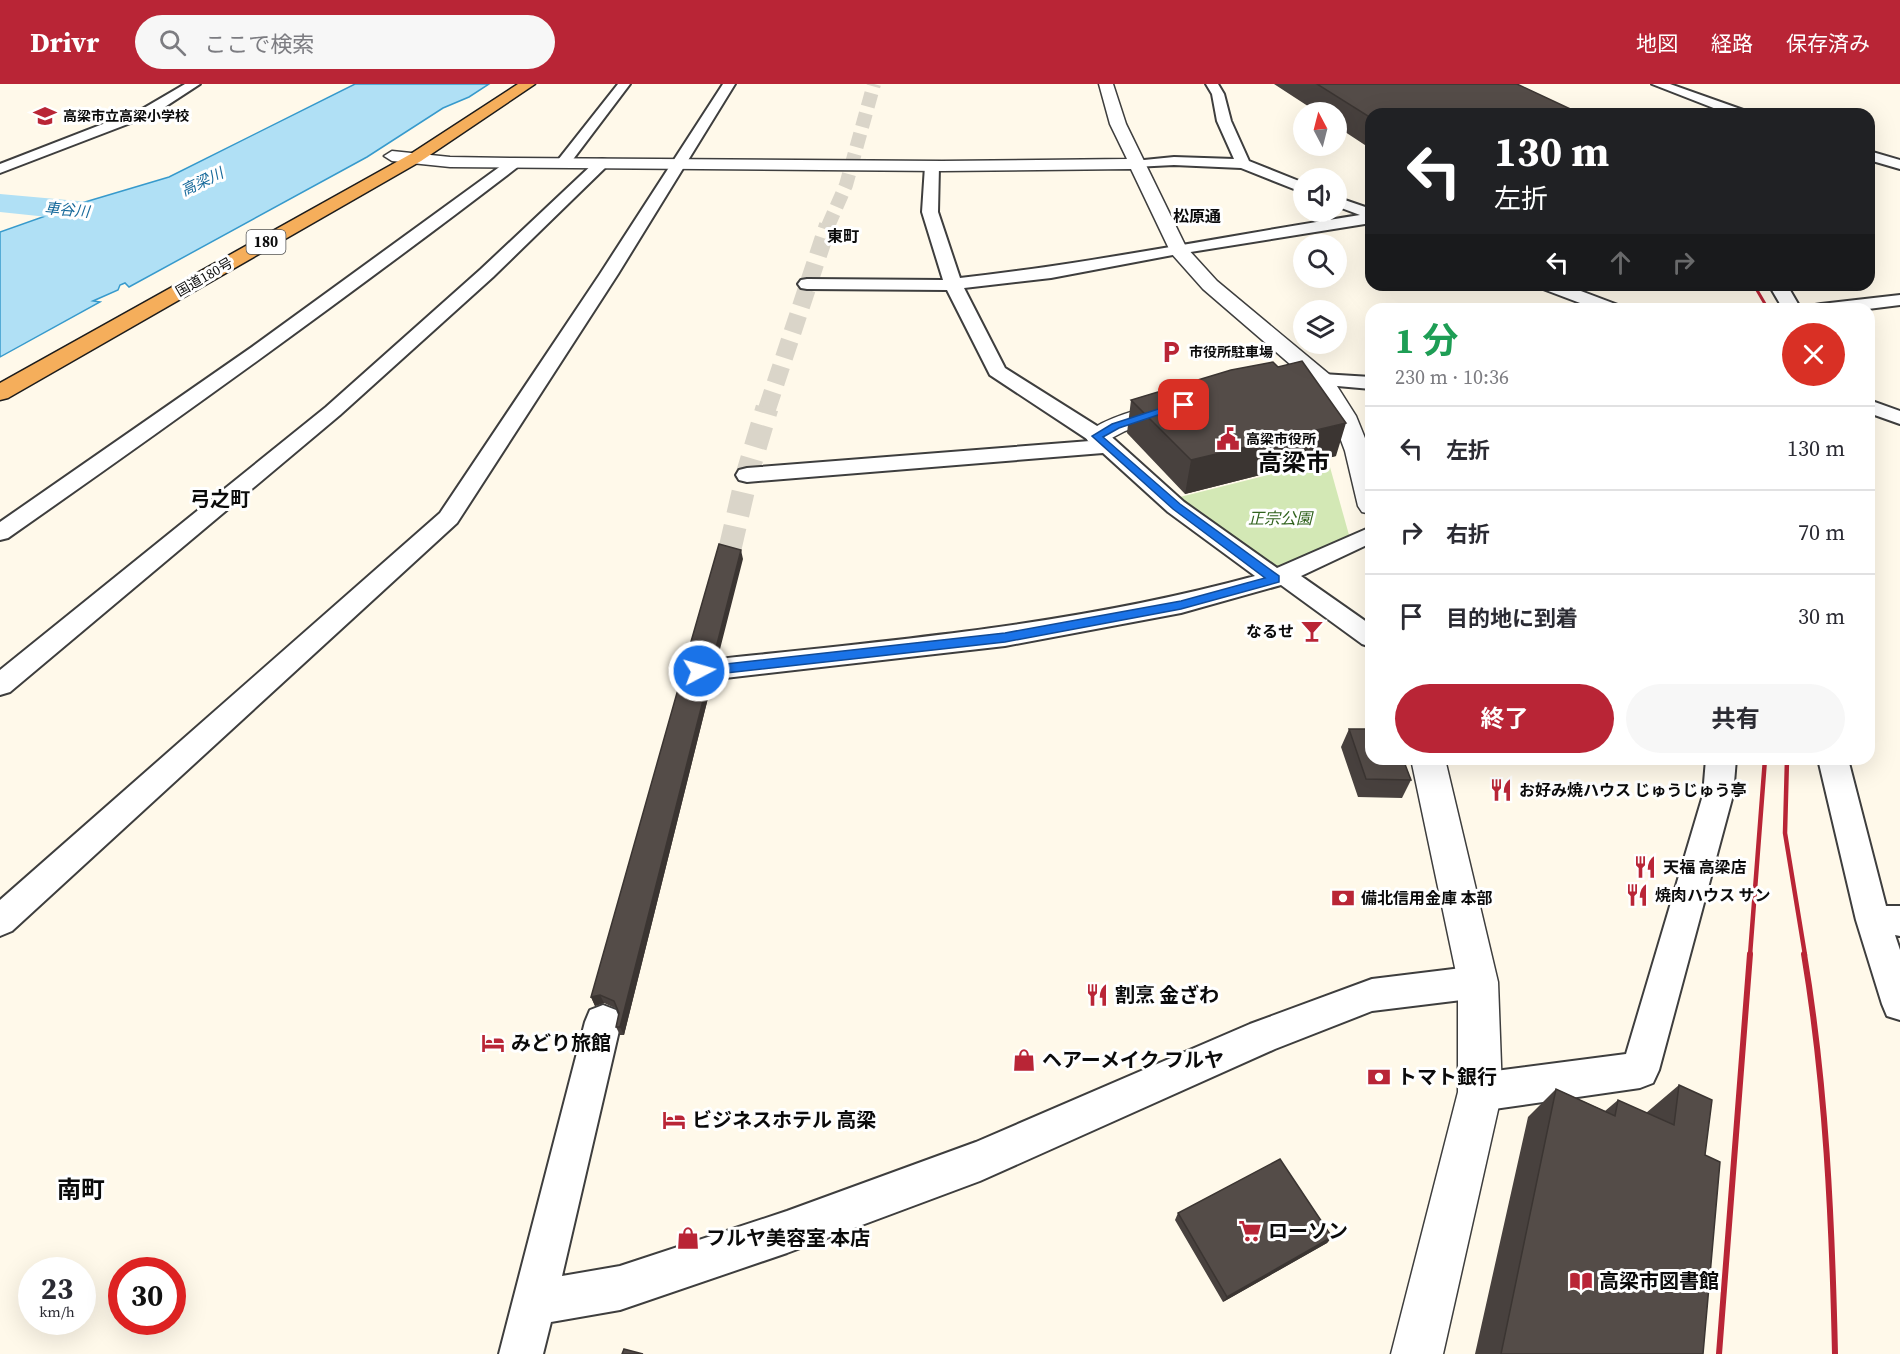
<!DOCTYPE html>
<html lang="ja">
<head>
<meta charset="utf-8">
<style>
	body { margin:0; font-family:"Source Serif 4","Noto Sans JP",serif; background:#f7f7f7; color:#2b2b33; height:100vh; display:flex; flex-direction:column; font-size:22px; white-space:nowrap }
	* { box-sizing:border-box; margin:0 }
	p { font-size:20px; color:#7c7c81 }
	.icon { flex:none; width:33px; height:33px; fill:none; stroke:currentColor; stroke-width:2; stroke-linecap:round; stroke-linejoin:round }
	.map { position:relative; flex:1; overflow:hidden }
	.panel { position:absolute; left:1365px; top:219px; width:510px; height:462px; display:flex; flex-direction:column; background:#fff; border-radius:18px; box-shadow:0 6px 24px #0002 }
	.panel>* { flex:none }
	.hud { position:absolute; left:1365px; top:24px; width:510px; height:183px; border-radius:18px; box-shadow:0 6px 24px #0002; background:#202124; color:#fff; overflow:hidden }
	.needle { width:39px; rotate:353deg }
	.buttons { position:absolute; left:1293px; top:18px; display:grid; gap:12px }
	.buttons a { display:grid; place-items:center; width:54px; height:54px; border-radius:50%; background:#fff; box-shadow:0 6px 24px #0002; font-size:30px }
	.speed { position:absolute; left:18px; top:1173px; display:flex; gap:12px; font-size:30px; font-weight:700; text-align:center }
	.speed>* { display:grid; place-content:center; width:78px; height:78px; border-radius:50%; background:#fff; box-shadow:0 6px 24px #0002; line-height:1 }
	.speed small { font-size:15px; font-weight:400 }
	.speed .limit { border:9px solid #d22; background:#fff; color:#111 }
	.pin { position:absolute; display:grid; place-items:center; width:51px; height:51px; color:#fff; margin:-26px; border-radius:12px; box-shadow:0 3px 9px #0006 }
	.me { position:absolute; width:66px; margin:-33px; rotate:84deg; stroke-linejoin:round; filter:drop-shadow(0 0 4px #0008) }
	.turn { display:flex; align-items:center; gap:21px; height:126px; padding:0 30px; font-size:27px }
	.turn .icon { width:78px; height:78px; stroke-width:2.5 }
	.turn b { display:block; font-size:42px; line-height:51px }
	.lanes { display:flex; align-items:center; height:57px; padding:0 30px; background:#0003; justify-content:center; gap:30px; direction:ltr }
	.lanes .off { opacity:.35 }
	.round { display:grid; place-items:center; flex:none; width:63px; height:63px; border-radius:32px; background:#f7f7f7 }
	.headline { display:flex; align-items:center; justify-content:space-between; height:102px; padding:0 30px }
	h1 { font-size:36px; font-weight:700; line-height:45px; color:#1e9e55 }
	.button { display:flex; gap:12px; margin-top:auto; padding:12px 30px }
	.button a { flex:1; height:69px; border-radius:36px; background:#b92536; color:#fff; font-size:24px; font-weight:700; line-height:69px; text-align:center }
	.button a+a { background:#f7f7f7; color:#2b2b33 }
	ul { padding:0; list-style:none }
	li { display:flex; align-items:center; gap:18px; height:84px; padding:0 30px; border-top:2px solid #e1e1e2 }
	li div { flex:1 }
	li b { display:block; font-size:22px }
	li em { font-style:normal }
	header { display:flex; align-items:center; gap:36px; box-sizing:border-box; height:84px; padding:0 30px; background:#b92536; color:#fff }
	header strong { font-size:28px }
	nav { display:flex; gap:33px; margin-inline-start:auto; font-size:21px }
	.search { width:420px; height:54px; background:#f7f7f7; display:flex; align-items:center; gap:15px; box-sizing:border-box; padding:0 21px; border-radius:33px; color:#7c7c81; font-size:22px }
	.map>svg:first-child { display:block }
</style>
</head>
<body>
<header>
<strong>Drivr</strong>
<div class="search"><svg class="icon" aria-label="search" viewBox="0 0 24 24"><circle cx="10" cy="10" r="6"/><path d="M15 15l6 6"/></svg>ここで検索</div>
<nav><a>地図</a><a>経路</a><a>保存済み</a></nav>
</header>
<div class="map">
<svg width="1900" height="1270" viewBox="0 0 1900 1270">
	<rect width="100%" height="100%" fill="#fff9ea"/>
	<path fill="#d3e8b5" d="M1328,376L1349,451L1281,483L1265,481L1176,414Z"/>
	<path fill="#b0e0f5" stroke="#379acc" stroke-width="1.5" d="M355,0H489L469,13L443,24L367,73L129,203L125,199L120,201L118,206L93,217L100,218L0,273V148L85,118L169,93Z"/>
	<g fill="none" stroke-linecap="round" stroke-linejoin="round">
		<path fill="#b0e0f5" fill-rule="evenodd" d="M0,110L134,122L145,125L150,132L145,139L134,142L0,128Z"/>
		<path stroke="#dad5c9" stroke-width="14" stroke-dasharray="14 7" stroke-linecap="butt" d="M828,142L846,101L874,0"/>
		<path stroke="#dad5c9" stroke-width="18" stroke-dasharray="18 9" stroke-linecap="butt" d="M767,325L828,141"/>
		<path stroke="#dad5c9" stroke-width="23" stroke-dasharray="23 12" stroke-linecap="butt" d="M722,499L747,391L767,324"/>
		<g stroke="#3e3e3e" stroke-width="4">
			<path id="minor" d="M185,0H200L154,30L0,89V80L144,24Z
				M618,0H630L568,82H558L556,79L558,76Z
				M723,0H735L618,190L457,439L12,847L0,852V816L440,429L600,190Z
				M1206,0H1218L1224,10L1231,37L1249,77L1304,99V109L1241,84L1174,81L1134,83L1132,80L1134,77L1174,73L1234,75L1217,37L1212,10Z
				M1652,0H1670L1746,27L1747,30H1729Z
				M1869,67L1900,76V85L1869,76Z
				M514,75L519,76L521,79L519,82C352,210 181,333 8,454L0,456V438L252,263L509,76Z
				M602,75L607,76L609,79L607,82L493,193L340,331L10,608L0,611V586L326,323L481,185L597,76Z
				M932,78L939,82L938,128L960,194C1094,179 1226,152 1360,131L1336,122V113L1371,125V139L1178,170L1051,194L964,204L1005,284L1105,347L1184,418L1277,484L1371,443V459L1301,492L1371,541V563L1362,560L1281,501L1181,529L1005,562L699,597L689,594L685,587L689,580L699,577C887,557 1072,542 1255,492L1168,428L1103,369L747,398L739,396L736,391L739,386L747,384L1090,357L990,291L947,206L807,205L801,204L798,200L801,196L807,195L943,196L922,128L925,82Z
				M1540,201H1565L1618,221L1621,225H1596L1543,205Z
				M1769,201H1787L1801,225H1783Z
				M1900,211V221L1868,225H1812L1815,221L1821,220Z
				M1322,290L1371,293V305L1315,300L1312,296L1315,292Z
				M1869,316L1900,327V340L1869,329Z
				M1706,675H1736L1733,711L1659,986L1653,999L1640,1004L1480,1027L1467,1021L1461,1008L1467,995L1480,989L1626,970L1703,711Z
				M1818,675H1848L1886,822H1900V852L1895,851L1900,866V936L1887,932L1882,920L1856,836Z
				M1478,882L1490,887L1496,898L1490,909L1478,914L1372,927L1275,965L980,1097L787,1169L620,1226L551,1238L543,1270H499L585,938L590,926L603,921L616,926L621,938L562,1192L620,1182L787,1127L976,1058L1250,940L1372,895Z"/>
		</g>
		<g stroke="#3e3e3e" stroke-width="3">
			<path id="tertiary" d="M1099,0H1113L1126,40L1186,163L1217,197L1330,291L1356,332L1371,369V430L1362,428L1358,422L1345,367L1332,332L1313,300L1203,205L1171,169L1131,85L942,87L450,83L392,77L384,72L392,67L450,73L514,74L942,77L1127,75L1110,40Z
				M1171,317L1179,319L1183,324L1179,329L1125,347L1106,357L1097,359L1088,357L1085,352C1097,335 1150,322 1171,317Z
				M1411,675H1445L1498,898L1502,1008L1443,1270H1391L1458,1008V898Z"/>
		</g>
		<g stroke="#1c1c1c" stroke-width="3">
			<path id="trunk" d="M518,0H535L421,77L8,314L0,316V299L409,71Z"/>
		</g>
		<use href="#minor" fill="#fff" fill-rule="evenodd"/>
		<use href="#tertiary" fill="#fff" fill-rule="evenodd"/>
		<use href="#trunk" fill="#f5ae5b" fill-rule="evenodd"/>
		<path stroke="#b92536" stroke-width="3" d="M1754,201L1768,225"/>
		<path stroke="#b92536" stroke-width="4.5" d="M1787,675L1785,749L1805,871
			M1750,871L1765,675"/>
		<path stroke="#b92536" stroke-width="6" d="M1804,870C1826,1002 1832,1136 1835,1270
			M1719,1270L1750,870"/>
	</g>
	<path fill="#48413e" d="M1274,0H1517L1371,30V65L1336,42V28H1317Z
		M1131,316L1336,372L1185,410L1127,349Z
		M712,598L624,951H620L616,943L619,929L617,925L604,919L595,922L591,913Z
		M1349,645L1411,696L1402,714L1358,713L1341,663Z
		M1679,1001L1705,1071L1703,1270H1475L1528,1033L1556,1005L1605,1027L1618,1016L1646,1029Z
		M1178,1129L1332,1153L1327,1159L1223,1218L1175,1136Z"/>
	<path fill="#3b3532" d="M1346,339L1336,372L1185,410L1191,376Z
		M741,466L743,475L718,573L691,577L688,568Z
		M710,589L712,598L624,951L620,943Z
		M600,911L604,919L595,922L591,913Z
		M1332,1153L1327,1159L1223,1218L1227,1213Z"/>
	<path fill="#544c48" stroke="#3b3532" stroke-width="1.5" d="M1317,0H1517L1581,30H1371V34Z
		M1302,277L1346,339L1191,376L1131,316L1231,286L1273,278L1278,283Z
		M719,460L741,466L716,564L688,568Z
		M684,584L696,590L710,589L620,943H616L619,929L614,917L600,911L591,913Z
		M1349,645H1371V675H1403L1411,696L1366,695Z
		M1679,1001L1712,1016L1705,1071L1720,1078L1703,1270H1501L1556,1005L1615,1032L1618,1016L1674,1041Z
		M1280,1075L1332,1153L1227,1213L1178,1129Z
		M624,1265L643,1270H622Z"/>
	<path fill="#1a73e8" stroke="#114b97" stroke-width="1.5" d="M1180,318L1188,321L1119,344L1103,353L1180,420L1279,492V498L1181,525L1005,558L699,592L693,587L699,583L1005,549L1181,517L1265,494L1173,425L1092,352L1112,340Z"/>
	<defs>
		<g id="school-bare" transform="scale(1.8)"><path d="M0-5L7-2L0 1L-7-2ZM-4 1L0 2.5L4 1V4Q0 6-4 4Z" fill="#b92536" stroke="#fff" stroke-width="2.5" paint-order="stroke"/></g>
		<g id="parking-bare" transform="scale(1.8)"><path d="M-3.5-5.5H1a3.5 3.5 0 0 1 0 7H-1V5.5H-3.5ZM-1-3.4V-.6H.8a1.4 1.4 0 0 0 0-2.8Z" fill="#b92536" stroke="#fff" stroke-width="2.5" paint-order="stroke"/></g>
		<g id="civic-bare" transform="scale(1.8)"><path d="M-.6-6.5H3V-4.5H.6V-3L4-1V1h2V6H-6V1h2V-1L-.6-3ZM-1.2 2.5V6h2.4V2.5Z" fill="#b92536" stroke="#fff" stroke-width="2.5" paint-order="stroke"/></g>
		<g id="bar-bare" transform="scale(1.8)"><path d="M-6-5H6L.8 .8V4.5H3.5V6h-7V4.5H-.8V.8Z" fill="#b92536" stroke="#fff" stroke-width="2.5" paint-order="stroke"/></g>
		<g id="restaurant-bare" transform="scale(1.8)"><path d="M-5-6h1v4h1v-4h1v4h1v-4h1v5L-1.5 .5V6h-2V.5L-5-1ZM5-6V6H3V1.5H1.5Q1.5-4 5-6Z" fill="#b92536" stroke="#fff" stroke-width="2.5" paint-order="stroke"/></g>
		<g id="bank-bare" transform="scale(1.8)"><path d="M-6-4H6V4H-6ZM0-2.3a2.3 2.3 0 1 0 0 4.6a2.3 2.3 0 1 0 0-4.6Z" fill="#b92536" stroke="#fff" stroke-width="2.5" paint-order="stroke"/></g>
		<g id="hotel-bare" transform="scale(1.8)"><path d="M-6-4.5h1.5V1H6V5H4.5V3h-9V5H-6ZM-4 0a1.8 1.8 0 1 1 3.6 0ZM.5 0V-2.5h3Q6-2.5 6 0Z" fill="#b92536" stroke="#fff" stroke-width="2.5" paint-order="stroke"/></g>
		<g id="shop-bare" transform="scale(1.8)"><path d="M-5-2.5h2.3a2.7 3.5 0 0 1 5.4 0H5L5.5 6h-11ZM-1.5-2.5h3a1.5 2.3 0 0 0-3 0Z" fill="#b92536" stroke="#fff" stroke-width="2.5" paint-order="stroke"/></g>
		<g id="supermarket-bare" transform="scale(1.8)"><path d="M-6-5.5h2.5l.6 2H6L4.5 2H-2.5L-4.4-4H-6ZM-1.5 3.2a1.3 1.3 0 1 0 .1 0ZM3 3.2a1.3 1.3 0 1 0 .1 0Z" fill="#b92536" stroke="#fff" stroke-width="2.5" paint-order="stroke"/></g>
		<g id="library-bare" transform="scale(1.8)"><path d="M-6-4Q-3-5.5-.7-3.5V5Q-3 3-6 4ZM6-4Q3-5.5 .7-3.5V5Q3 3 6 4Z" fill="#b92536" stroke="#fff" stroke-width="2.5" paint-order="stroke"/></g>
	</defs>
	<g fill-rule="evenodd">
		<use href="#school-bare" x="45" y="32"/>
		<use href="#parking-bare" x="1171" y="268"/>
		<use href="#civic-bare" x="1228" y="355"/>
		<use href="#bar-bare" x="1312" y="547"/>
		<use href="#restaurant-bare" x="1501" y="706"/>
		<use href="#restaurant-bare" x="1645" y="783"/>
		<use href="#restaurant-bare" x="1637" y="811"/>
		<use href="#bank-bare" x="1343" y="814"/>
		<use href="#restaurant-bare" x="1097" y="911"/>
		<use href="#hotel-bare" x="493" y="959"/>
		<use href="#shop-bare" x="1024" y="976"/>
		<use href="#bank-bare" x="1379" y="993"/>
		<use href="#hotel-bare" x="674" y="1036"/>
		<use href="#supermarket-bare" x="1250" y="1147"/>
		<use href="#shop-bare" x="688" y="1154"/>
		<use href="#library-bare" x="1581" y="1197"/>
	</g>
	<g text-anchor="middle" stroke-width="6" stroke-linejoin="round" paint-order="stroke">
		<g font-size="14" font-weight="bold" fill="#0b0b0b" stroke="#fff" text-anchor="start">
			<text x="63" y="37">高梁市立高梁小学校</text>
			<text x="1189" y="273">市役所駐車場</text>
			<text x="1246" y="360">高梁市役所</text>
		</g>
		<g font-size="14" fill="#0b0b0b" stroke="#fff">
			<text transform="translate(204 193) rotate(-30)" y="5">国道180号</text>
		</g>
		<g font-size="15" font-style="italic" fill="#176a9b" stroke="#fff">
			<text transform="translate(202 98) rotate(-26)" y="5">高梁川</text>
			<text transform="translate(67 126) rotate(5)" y="5">車谷川</text>
		</g>
		<rect fill="#fff" stroke="#545454" stroke-width="1.5" x="246.5" y="146" width="39" height="24" rx="4.5"/>
		<g font-size="15" font-weight="bold" fill="#0b0b0b">
			<text x="266" y="163">180</text>
		</g>
		<g font-size="16" font-weight="bold" fill="#0b0b0b" stroke="#fff">
			<text x="1197" y="138">松原通</text>
			<text x="843" y="158">東町</text>
		</g>
		<g font-size="16" font-style="italic" fill="#30621d" stroke="#fff">
			<text x="1280" y="440">正宗公園</text>
		</g>
		<g font-size="16" font-weight="bold" fill="#0b0b0b" stroke="#fff" text-anchor="start">
			<text x="1294" y="553" text-anchor="end">なるせ</text>
			<text x="1519" y="712">お好み焼ハウス じゅうじゅう亭</text>
			<text x="1663" y="789">天福 高梁店</text>
			<text x="1655" y="817">焼肉ハウス サン</text>
			<text x="1361" y="820">備北信用金庫 本部</text>
		</g>
		<g font-size="20" font-weight="bold" fill="#0b0b0b" stroke="#fff">
			<text x="220" y="422">弓之町</text>
		</g>
		<g font-size="20" font-weight="bold" fill="#0b0b0b" stroke="#fff" text-anchor="start">
			<text x="1115" y="918">割烹 金ざわ</text>
			<text x="511" y="966">みどり旅館</text>
			<text x="1042" y="983">ヘアーメイク フルヤ</text>
			<text x="1397" y="1000">トマト銀行</text>
			<text x="692" y="1043">ビジネスホテル 高梁</text>
			<text x="1268" y="1154">ローソン</text>
			<text x="706" y="1161">フルヤ美容室 本店</text>
			<text x="1599" y="1204">高梁市図書館</text>
		</g>
		<g font-size="24" font-weight="bold" fill="#0b0b0b" stroke="#fff">
			<text x="1294" y="387">高梁市</text>
		</g>
		<g font-size="24" font-weight="bold" fill="#0b0b0b" stroke="#fff">
			<text x="81" y="1114">南町</text>
		</g>
	</g>
</svg>
<div class="buttons">
<a><svg class="needle" viewBox="-14 -14 28 28"><path d="M0-13l5 13h-10z" fill="#e53935"/><path d="M0 13l5-13h-10z" fill="#7c7c81"/></svg></a>
<a><svg class="icon" aria-label="sound" viewBox="0 0 24 24"><path d="M4 9h4l5-4v14l-5-4H4zM17 9q2 3 0 6"/></svg></a>
<a><svg class="icon" aria-label="search" viewBox="0 0 24 24"><circle cx="10" cy="10" r="6"/><path d="M15 15l6 6"/></svg></a>
<a><svg class="icon" aria-label="layers" viewBox="0 0 24 24"><path d="M12 4l9 5-9 5-9-5zM3 14l9 5 9-5"/></svg></a>
</div>
<div class="speed"><div>23<small>km/h</small></div><div class="limit">30</div></div>
<div class="pin" style="left:1184px;top:321px;background:#d93025"><svg class="icon" aria-label="arrive" viewBox="0 0 24 24"><path d="M6 21V4h12l-3 4 3 4H6"/></svg></div>
<svg class="me" style="left:699px;top:587px" viewBox="-20 -20 40 40"><circle r="17" fill="#1a73e8" stroke="#fff" stroke-width="3"/><path d="M0-11L8 9 0 5-8 9z" fill="#fff"/></svg>
<div class="hud">
<div class="turn"><svg class="icon" aria-label="left" viewBox="0 0 24 24"><path d="M17 20v-9H6M10 6l-5 5 5 5"/></svg><div><b>130 m</b>左折</div></div>
<div class="lanes"><svg class="icon" aria-label="left" viewBox="0 0 24 24"><path d="M17 20v-9H6M10 6l-5 5 5 5"/></svg><svg class="icon off" aria-label="ahead" viewBox="0 0 24 24"><path d="M12 20V5M6 11l6-6 6 6"/></svg><svg class="icon off" aria-label="right" viewBox="0 0 24 24"><path d="M7 20v-9h11M14 6l5 5-5 5"/></svg></div>
</div>
<section class="panel">
<div class="headline"><div><h1>1 分</h1><p>230 m · 10:36</p></div><a class="round" style="background:#d93025;color:#fff"><svg class="icon" aria-label="close" viewBox="0 0 24 24"><path d="M6 6l12 12M18 6L6 18"/></svg></a></div>
<ul>
<li><svg class="icon" aria-label="left" viewBox="0 0 24 24"><path d="M17 20v-9H6M10 6l-5 5 5 5"/></svg><div><b>左折</b></div><em>130 m</em></li>
<li><svg class="icon" aria-label="right" viewBox="0 0 24 24"><path d="M7 20v-9h11M14 6l5 5-5 5"/></svg><div><b>右折</b></div><em>70 m</em></li>
<li><svg class="icon" aria-label="arrive" viewBox="0 0 24 24"><path d="M6 21V4h12l-3 4 3 4H6"/></svg><div><b>目的地に到着</b></div><em>30 m</em></li>
</ul>
<div class="button"><a>終了</a><a>共有</a></div>
</section>
</div>
</body>
</html>
